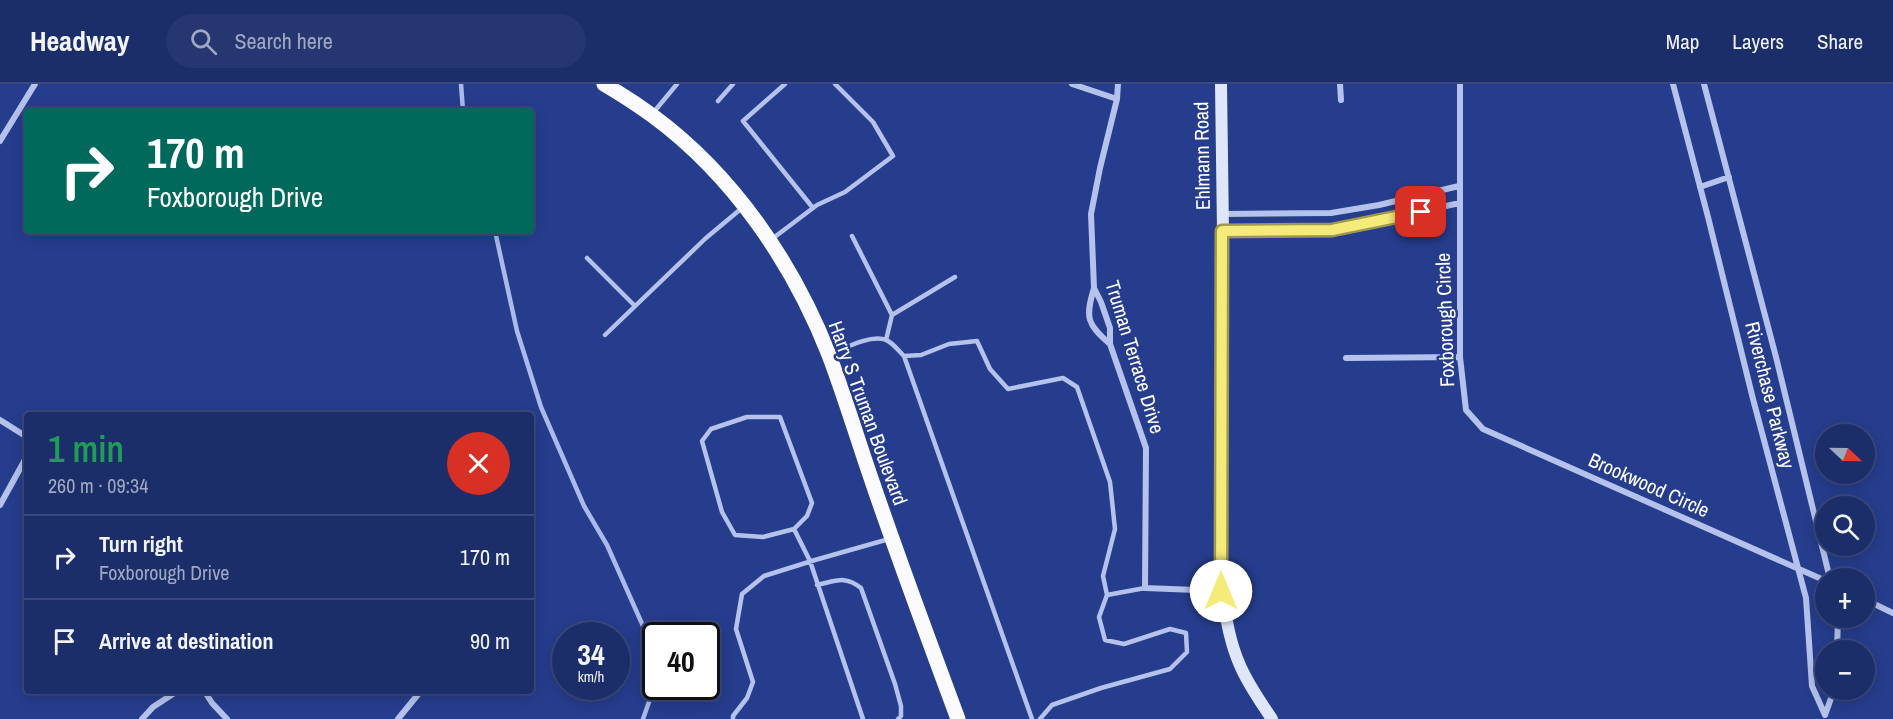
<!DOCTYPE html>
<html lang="en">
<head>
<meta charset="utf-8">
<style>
	body { margin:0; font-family:"Archivo Narrow",sans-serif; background:#253670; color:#f1f3f6; height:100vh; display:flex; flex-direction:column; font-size:22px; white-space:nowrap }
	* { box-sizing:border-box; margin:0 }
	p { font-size:20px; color:#a0a8c1 }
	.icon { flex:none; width:33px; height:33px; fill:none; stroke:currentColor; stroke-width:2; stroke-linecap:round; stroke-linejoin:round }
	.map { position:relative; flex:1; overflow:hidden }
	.drawer { position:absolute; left:24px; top:328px; width:510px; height:282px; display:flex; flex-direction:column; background:#1c2e6a; border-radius:6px; box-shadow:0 3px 15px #0003,0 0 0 2px #3a4a7e }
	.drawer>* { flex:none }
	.top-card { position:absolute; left:24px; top:24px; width:510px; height:126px; border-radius:6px; box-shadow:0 3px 15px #0003,0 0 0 2px #3a4a7e; background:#00695c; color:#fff; overflow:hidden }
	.needle { width:39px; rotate:112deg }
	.fabs { position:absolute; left:1815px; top:340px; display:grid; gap:12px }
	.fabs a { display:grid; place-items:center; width:60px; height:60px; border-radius:50%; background:#1c2e6a; box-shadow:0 3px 15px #0003,0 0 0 2px #3a4a7e; font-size:30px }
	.speed { position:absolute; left:552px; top:538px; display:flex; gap:12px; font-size:30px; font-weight:700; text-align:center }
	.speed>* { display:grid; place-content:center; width:78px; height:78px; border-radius:50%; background:#1c2e6a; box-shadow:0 3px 15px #0003,0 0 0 2px #3a4a7e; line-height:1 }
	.speed small { font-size:15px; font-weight:400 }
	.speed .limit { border:3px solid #111; border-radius:9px; background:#fff; color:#111 }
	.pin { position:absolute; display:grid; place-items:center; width:51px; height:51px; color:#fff; margin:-26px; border-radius:12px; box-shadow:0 3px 9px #0006 }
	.me { position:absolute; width:66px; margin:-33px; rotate:0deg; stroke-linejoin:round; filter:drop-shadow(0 0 4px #0008) }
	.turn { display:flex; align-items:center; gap:21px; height:126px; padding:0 24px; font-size:27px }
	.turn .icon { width:78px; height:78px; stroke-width:2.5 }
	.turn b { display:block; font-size:42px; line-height:51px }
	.round { display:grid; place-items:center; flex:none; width:63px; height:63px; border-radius:32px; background:#253670 }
	.headline { display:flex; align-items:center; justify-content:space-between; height:102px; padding:0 24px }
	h1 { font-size:36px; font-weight:600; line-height:45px; color:#1e9e55 }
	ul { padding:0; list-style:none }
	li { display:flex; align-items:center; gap:18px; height:84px; padding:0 24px; border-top:2px solid #3a4a7e }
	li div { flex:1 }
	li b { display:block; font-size:22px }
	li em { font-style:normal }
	header { display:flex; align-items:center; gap:36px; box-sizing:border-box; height:84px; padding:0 30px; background:#1c2e6a; border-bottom:2px solid #3a4a7e }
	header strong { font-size:28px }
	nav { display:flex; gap:33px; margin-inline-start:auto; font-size:21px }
	.search { width:420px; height:54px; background:#253670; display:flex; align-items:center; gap:15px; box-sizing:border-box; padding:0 21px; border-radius:33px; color:#a0a8c1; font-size:22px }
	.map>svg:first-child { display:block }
</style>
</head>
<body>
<header>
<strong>Headway</strong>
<div class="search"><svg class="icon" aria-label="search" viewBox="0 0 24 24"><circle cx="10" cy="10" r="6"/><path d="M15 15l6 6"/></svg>Search here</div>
<nav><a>Map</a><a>Layers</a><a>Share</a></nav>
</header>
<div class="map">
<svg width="1893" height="635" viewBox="0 0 1893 635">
	<rect width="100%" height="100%" fill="#263d8d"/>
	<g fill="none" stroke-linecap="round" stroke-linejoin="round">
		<path stroke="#aabaeb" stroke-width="4.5" d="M461,0L463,27
			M495,147L517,247L541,323L584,422L607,461L647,551L655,601L643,635"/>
		<path stroke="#b5c2eb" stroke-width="4.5" d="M785,0L743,37L813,124
			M718,17L733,0
			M653,29L677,0
			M852,152L892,231L886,256
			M772,155L817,121L845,108L893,72L873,38L835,0
			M587,174L635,222
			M892,231L955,193
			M605,251L706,154L742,124
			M831,270C845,264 871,250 886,256C892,258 899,267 904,272L921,271L949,260L977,257L990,285L1008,305L1063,294L1077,303L1110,398L1115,445L1103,492L1107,511L1099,533L1105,556L1124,560L1170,545L1186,549L1187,568L1170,585L1101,604L1052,621L1040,635
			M904,272L1032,635
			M794,445L763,453L735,451L722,428L702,357L711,345L747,333H780L812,419L807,432L794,445L810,477L863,635
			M817,501C836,497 845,491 861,504L895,600L901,622V632L898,635
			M1107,511L1145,504
			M733,635V632L747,614L753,598L736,545L742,510L764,492L815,476L889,455"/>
		<path stroke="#b5c2eb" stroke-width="6" d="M1072,0L1117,15L1118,0
			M1340,0L1341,16
			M1460,0V273L1466,326L1483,345L1826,497
			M1673,0L1708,133L1753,315L1806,514L1812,602L1825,631
			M1704,0L1776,273L1830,495
			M1117,15L1100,84L1091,130L1094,204L1101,218L1110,244V260L1146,364L1145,504L1221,507
			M0,57L35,0
			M1700,103L1729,93
			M1223,130L1331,129L1379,121L1459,102
			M1223,147L1332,146L1460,119
			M1094,204C1085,234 1087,240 1110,260
			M1346,274L1460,273
			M0,336L27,353
			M0,421L27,372
			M1864,515L1893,529
			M1837,567L1838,534
			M205,608L212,619L227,635
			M1825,631L1834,606
			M142,635L153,623L176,608
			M398,635L420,608"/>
		<path stroke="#e0e6f9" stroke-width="12" d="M1221,0L1223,147L1221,507C1226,531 1229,556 1239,579C1247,599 1260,617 1272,635"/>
		<path stroke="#fafaff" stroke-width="15" d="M604,0C621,10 638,21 653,32C733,91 793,179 829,271C845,313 858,357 873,400C900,479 929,557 958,635"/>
	</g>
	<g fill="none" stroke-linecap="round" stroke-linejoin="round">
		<g stroke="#9f994f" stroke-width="15">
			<path id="route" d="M1221,507L1222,147L1332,146L1421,128"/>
		</g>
		<use href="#route" stroke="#f4eb7a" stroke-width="10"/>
	</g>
	<g text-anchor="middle" stroke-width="5" stroke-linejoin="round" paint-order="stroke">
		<g font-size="20" fill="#fff" stroke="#263d8d">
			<text transform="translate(1202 72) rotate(-91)" y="7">Ehlmann Road</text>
			<text transform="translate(1445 236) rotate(-92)" y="7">Foxborough Circle</text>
			<text transform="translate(1135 273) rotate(73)" y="7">Truman Terrace Drive</text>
			<text transform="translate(1770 311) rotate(76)" y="7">Riverchase Parkway</text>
			<text transform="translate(868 329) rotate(70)" y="7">Harry S Truman Boulevard</text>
			<text transform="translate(1649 401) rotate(24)" y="7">Brookwood Circle</text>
		</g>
	</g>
</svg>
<div class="fabs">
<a><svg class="needle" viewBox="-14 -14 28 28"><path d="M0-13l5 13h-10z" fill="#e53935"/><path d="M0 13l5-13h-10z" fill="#a0a8c1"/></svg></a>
<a><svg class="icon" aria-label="search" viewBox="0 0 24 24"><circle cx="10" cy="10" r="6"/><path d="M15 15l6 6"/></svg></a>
<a>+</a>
<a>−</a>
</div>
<div class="speed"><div>34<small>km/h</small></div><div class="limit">40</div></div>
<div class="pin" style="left:1421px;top:128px;background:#d93025"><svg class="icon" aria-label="arrive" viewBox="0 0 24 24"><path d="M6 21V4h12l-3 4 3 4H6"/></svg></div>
<svg class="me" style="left:1221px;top:507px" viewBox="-20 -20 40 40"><circle r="19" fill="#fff"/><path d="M0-13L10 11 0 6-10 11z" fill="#f4eb7a"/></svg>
<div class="top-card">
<div class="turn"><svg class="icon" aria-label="right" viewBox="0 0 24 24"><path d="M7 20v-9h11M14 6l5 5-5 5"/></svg><div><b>170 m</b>Foxborough Drive</div></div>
</div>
<section class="drawer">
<div class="headline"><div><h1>1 min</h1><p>260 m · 09:34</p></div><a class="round" style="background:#d93025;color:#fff"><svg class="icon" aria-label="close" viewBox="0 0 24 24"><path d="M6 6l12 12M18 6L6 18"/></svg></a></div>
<ul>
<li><svg class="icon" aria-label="right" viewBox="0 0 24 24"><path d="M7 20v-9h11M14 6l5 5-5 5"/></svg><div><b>Turn right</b><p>Foxborough Drive</p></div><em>170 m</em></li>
<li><svg class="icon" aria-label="arrive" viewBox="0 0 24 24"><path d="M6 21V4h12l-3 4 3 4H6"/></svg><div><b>Arrive at destination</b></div><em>90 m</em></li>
</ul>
</section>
</div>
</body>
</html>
